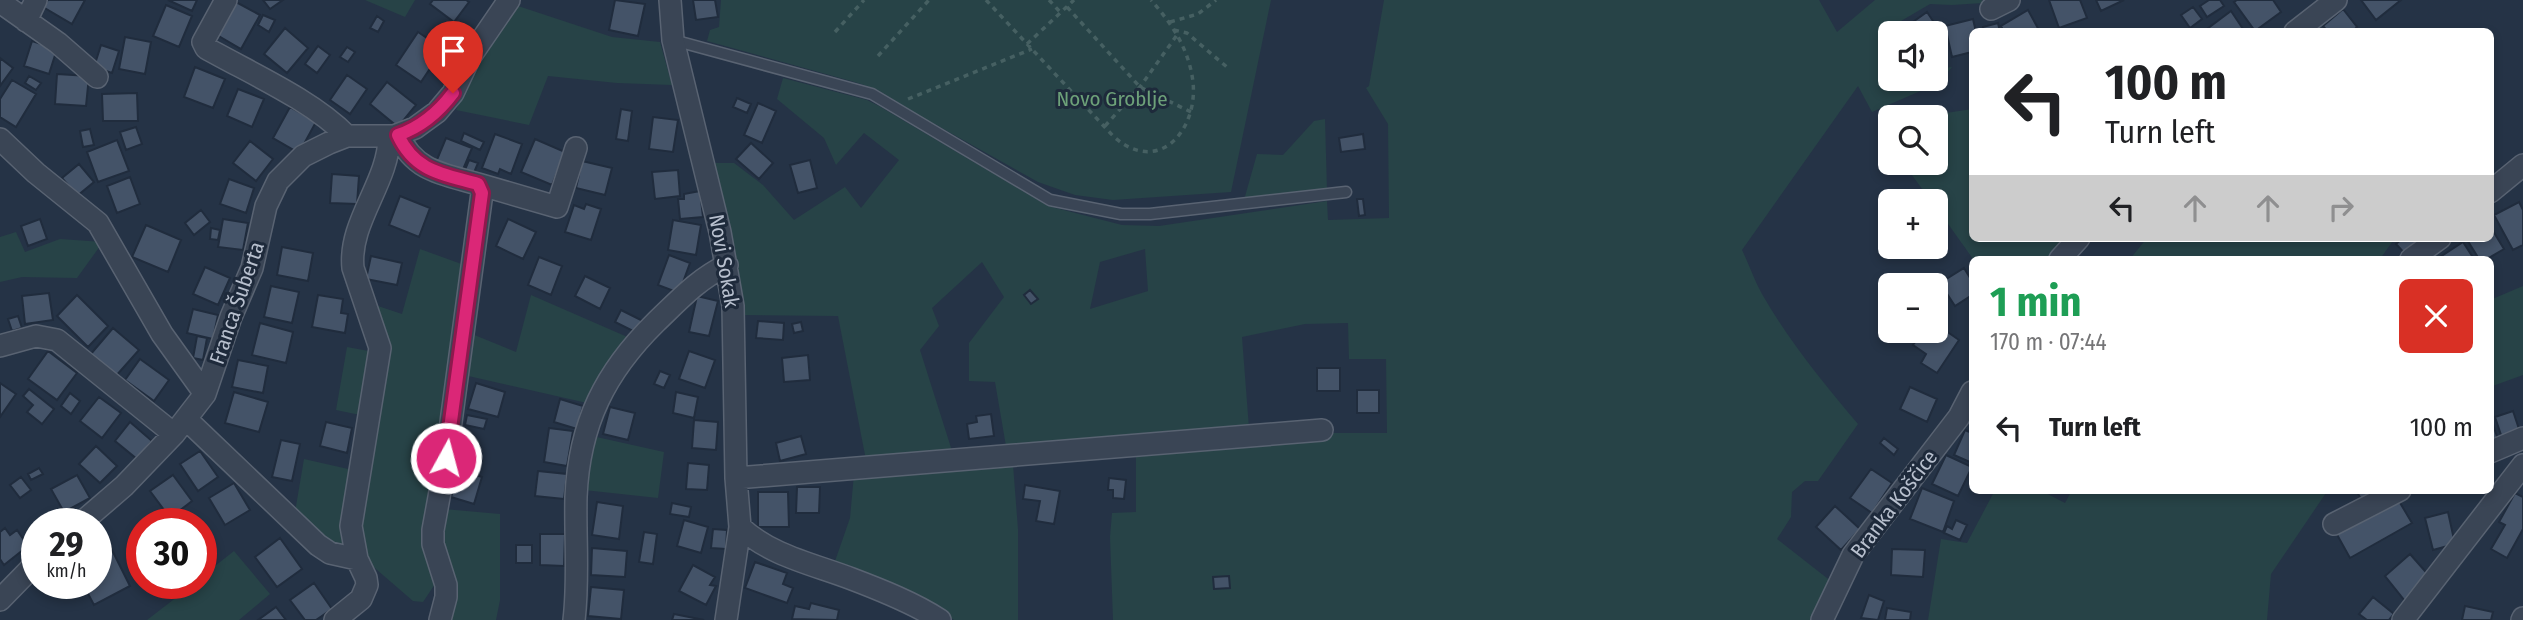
<!DOCTYPE html>
<html lang="en">
<head>
<meta charset="utf-8">
<style>
	body { margin:0; font-family:"Fira Sans Condensed",sans-serif; background:#f6f6f6; color:#202124; height:100vh; display:flex; flex-direction:column; font-size:26px; white-space:nowrap }
	* { box-sizing:border-box; margin:0 }
	p { font-size:23px; color:#757577 }
	.icon { flex:none; width:38px; height:38px; fill:none; stroke:currentColor; stroke-width:2; stroke-linecap:round; stroke-linejoin:round }
	.map { position:relative; flex:1; overflow:hidden }
	.sheet { position:absolute; left:1969px; top:256px; width:525px; height:238px; display:flex; flex-direction:column; background:#fff; border-radius:10px; box-shadow:0 4px 10px #0003 }
	.sheet>* { flex:none }
	.banner { position:absolute; left:1969px; top:28px; width:525px; height:214px; border-radius:10px; box-shadow:0 4px 10px #0003; background:#fff; color:#202124; overflow:hidden }
	.tools { position:absolute; left:1878px; top:21px; display:grid; gap:14px }
	.tools a { display:grid; place-items:center; width:70px; height:70px; border-radius:10px; background:#fff; box-shadow:0 4px 10px #0003; font-size:35px }
	.speed { position:absolute; left:21px; top:508px; display:flex; gap:14px; font-size:35px; font-weight:700; text-align:center }
	.speed>* { display:grid; place-content:center; width:91px; height:91px; border-radius:50%; background:#fff; box-shadow:0 4px 10px #0003; line-height:1 }
	.speed small { font-size:18px; font-weight:400 }
	.speed .limit { border:10px solid #d22; background:#fff; color:#111 }
	.pin { position:absolute; display:grid; place-items:center; width:60px; height:60px; color:#fff; margin:-72px -30px; border-radius:50% 50% 50% 0; rotate:-45deg; box-shadow:0 0 7px #0007 }
	.pin .icon { rotate:45deg }
	.me { position:absolute; width:77px; margin:-38px; rotate:7deg; stroke-linejoin:round; filter:drop-shadow(0 0 5px #0008) }
	.turn { display:flex; align-items:center; gap:24px; height:147px; padding:0 21px; font-size:32px }
	.turn .icon { width:91px; height:91px; stroke-width:2.5 }
	.turn b { display:block; font-size:49px; line-height:60px }
	.lanes { display:flex; align-items:center; height:66px; padding:0 21px; background:#0003; justify-content:center; gap:35px; direction:ltr }
	.lanes .off { opacity:.35 }
	.round { display:grid; place-items:center; flex:none; width:74px; height:74px; border-radius:10px; background:#f6f6f6 }
	.overview { display:flex; align-items:center; justify-content:space-between; height:119px; padding:0 21px }
	h1 { font-size:42px; font-weight:700; line-height:52px; color:#1e9e55 }
	ul { padding:0; list-style:none }
	li { display:flex; align-items:center; gap:21px; height:105px; padding:0 21px }
	li div { flex:1 }
	li b { display:block; font-size:26px }
	li em { font-style:normal }
	.map>svg:first-child { display:block }
</style>
</head>
<body>
<div class="map">
<svg width="2523" height="620" viewBox="0 0 2523 620">
	<rect width="100%" height="100%" fill="#253346"/>
	<path fill="#274347" fill-rule="evenodd" d="M365,0H415L405,17Z
		M721,0H1271L1231,192L1113,200L1075,195L1038,182L906,108L878,90L858,83L707,41L710,30L719,27Z
		M1384,0H1819L1837,32L1875,0H1982L1983,3L1952,5L1930,4L1884,31L1890,44V79H1936V69L1952,67L1939,83L1872,112L1858,86L1742,250C1749,264 1754,280 1762,294C1789,341 1823,383 1858,424L1818,481H1805L1792,492L1791,517L1777,539L1832,582L1813,620H1113L1110,537L1112,513L1136,512V457L1326,433H1387L1386,359H1349L1348,323L1305,324L1242,337L1249,428L1007,452L995,382L969,381V343L1004,297L982,262L932,308L939,326L920,350L953,454L866,460L838,316L745,315L726,214L710,163H734L763,185L794,220L845,187L861,208L899,160L864,133L836,165L824,138L777,99L783,78L867,100L879,106L1048,206L1122,225L1159,226L1327,201L1328,220L1389,218L1388,124L1366,88L1369,86ZM1145,249L1148,291L1090,309L1100,262Z
		M515,5L612,37L660,42L672,85L617,83L548,76L529,125L456,110L484,48Z
		M1972,109V238H2067L2050,259H1973L1936,207V201H1931L1903,163H1936V123L1946,113Z
		M1325,119L1327,191L1244,200L1257,154L1283,155L1314,121Z
		M16,232L25,252L60,239L103,242L77,278L22,277L0,282V237Z
		M2147,238H2395L2380,259H2130Z
		M420,249L467,266L423,537L435,584L423,602L413,601L369,563L360,533L372,304L402,314Z
		M2523,286V375L2490,387V300Z
		M531,295L632,339L587,403L464,375L472,334L516,352Z
		M347,347L374,352L365,416L336,410Z
		M592,436L664,452L658,498L584,490Z
		M304,459L357,471L342,547L335,548L295,512Z
		M1013,465L1018,529V620H954L944,613L833,567L850,518L854,474Z
		M1995,490H2040L2065,503L2072,490H2328L2271,574L2267,620H1928L1941,539L1967,543Z
		M444,509L500,514V600L496,620H452L458,594L445,553Z
		M234,551L270,594L239,620H147L195,583H201V577Z"/>
	<path fill="#445368" stroke="#202c3d" stroke-width="2" d="M48,0H85L72,24L43,7Z
		M168,0H197L192,11Z
		M263,0H283L270,9Z
		M433,0H466L469,2L454,22L430,4Z
		M615,0L645,4L638,36L609,30Z
		M693,0H715L718,17L696,20Z
		M2049,0H2080L2087,18L2059,28Z
		M2096,0H2124L2101,11Z
		M2209,0H2220L2224,6L2207,17L2200,6Z
		M2237,0H2273L2281,12L2255,31L2234,2Z
		M2361,0H2401L2376,20Z
		M236,2L260,15L241,49L217,35Z
		M166,5L192,16L179,47L153,36Z
		M2193,7L2202,19L2190,28L2181,15Z
		M2343,9L2357,27L2352,32H2328L2323,26Z
		M2028,10L2040,32H2004L2001,26Z
		M2231,11L2245,32H2203Z
		M1927,12L1939,30L1935,33H1905L1903,29Z
		M263,15L275,20L269,32L258,25Z
		M377,16L384,21L378,32L370,28Z
		M1973,19L1976,32H1972V52L1952,57L1945,26Z
		M1998,23L2000,32H1984L1983,27Z
		M285,28L308,48L287,73L264,54Z
		M418,32L443,49L421,82L396,65Z
		M125,37L151,42L145,74L119,69Z
		M32,41L57,49L49,74L24,66Z
		M101,45L119,51L112,73L94,67Z
		M318,46L330,55L317,73L305,64Z
		M347,47L355,52L348,62L340,57Z
		M0,58L13,68L0,86Z
		M195,67L225,79L213,108L184,97Z
		M57,74L89,76L86,106L55,104Z
		M347,75L367,89L350,114L330,100Z
		M29,76L41,83L36,90L25,83Z
		M12,80L36,94L16,127L0,117V99Z
		M387,82L416,105L398,127L370,104Z
		M238,89L264,99L252,127L227,116Z
		M137,93L138,121H103L102,94Z
		M737,98L751,104L747,113L733,107Z
		M758,103L776,111L762,143L744,135Z
		M290,107L316,122L299,153L273,138Z
		M621,109L632,111L628,141L616,139Z
		M653,117L678,120L673,152L649,149Z
		M136,127L142,144L126,150L120,132Z
		M90,129L94,145L83,147L80,131Z
		M464,133L484,142L480,150L461,141Z
		M495,134L522,144L511,174L500,169L498,174L482,168Z
		M1363,134L1365,149L1341,152L1339,138Z
		M446,138L472,148L462,172L436,162Z
		M535,139L565,152L552,185L521,172Z
		M117,140L129,171L98,182L87,152Z
		M250,141L273,159L256,181L233,163Z
		M751,143L773,163L759,179L736,159Z
		M469,160L478,163L473,175L464,172Z
		M810,160L817,188L798,193L790,165Z
		M582,161L612,168L605,195L576,188Z
		M79,164L94,182L77,196L62,178Z
		M678,170L680,196L655,199L652,172Z
		M332,174L359,176L357,204L330,203Z
		M130,177L140,204L117,213L107,186Z
		M229,179L254,188L246,213L220,204Z
		M700,191L703,217L680,219L678,199H684V194Z
		M400,196L430,208L419,237L389,225Z
		M1357,199H1363L1365,215L1359,216Z
		M2519,202L2523,210V245L2513,250L2494,215Z
		M586,204L601,209L591,240L565,232L574,205L584,209Z
		M201,210L210,222L194,235L185,223Z
		M40,219L47,239L28,246L21,226Z
		M223,219L248,223L243,250L218,247Z
		M508,219L536,232L523,259L496,246Z
		M673,220L701,225L696,255L668,250Z
		M146,225L181,240L168,272L132,257Z
		M2490,226L2504,249L2487,259H2479L2466,238H2490Z
		M211,228L220,230L218,240L210,239Z
		M2403,238H2413L2420,246L2408,257L2396,244Z
		M2463,242L2474,259H2442L2440,257Z
		M282,247L313,253L308,281L277,275Z
		M669,255L690,263L679,293L658,285Z
		M371,256L402,263L397,285L366,279Z
		M539,257L562,266L551,295L528,285Z
		M205,267L230,278L218,305L193,294Z
		M1964,268L1972,281V295L1955,306L1940,283Z
		M585,276L610,288L600,309L575,296Z
		M271,286L299,292L292,323L264,317Z
		M1030,290L1038,299L1031,304L1024,295Z
		M49,293L53,320L25,324L22,296Z
		M77,295L108,326L88,347L57,316Z
		M318,295L343,299L341,313L348,314L345,333L312,327Z
		M697,296L718,301L709,336L689,332Z
		M193,309L218,315L213,339L187,333Z
		M621,310L643,321L637,333L615,322Z
		M18,316L22,328L12,331L8,319Z
		M758,321L784,323L783,340L756,338Z
		M801,322L803,331L794,333L792,324Z
		M260,323L293,332L286,363L252,355Z
		M1936,324L1959,340L1937,373L1921,363L1926,354L1913,345L1923,331H1936Z
		M113,328L139,350L115,377L90,355Z
		M197,336L207,338L203,360L193,358Z
		M48,351L77,373L57,400L28,379Z
		M689,351L715,360L705,388L679,379Z
		M808,355L810,380L784,382L782,358Z
		M140,359L169,380L154,401L125,380Z
		M238,360L268,366L263,393L232,387Z
		M1317,368H1340V391H1317Z
		M660,371L670,375L664,388L654,384Z
		M0,383L16,394L0,417Z
		M476,383L505,392L498,417L468,409Z
		M1910,387L1937,399L1927,422L1900,409Z
		M29,389L54,409L42,424L27,412L33,405L23,396Z
		M1357,390H1379V413H1357Z
		M234,392L268,402L259,432L225,423Z
		M676,392L698,397L694,418L673,413Z
		M70,393L80,401L71,414L61,406Z
		M99,397L121,413L102,438L80,421Z
		M560,399L583,406L577,429L554,422Z
		M610,407L635,413L628,440L603,434Z
		M2513,411L2520,432L2502,438L2495,417Z
		M991,414L994,436L969,439L967,424L977,422L976,416Z
		M467,415L487,419L484,429L465,425Z
		M2490,415L2499,443L2490,446Z
		M694,420L718,422L716,450L692,448Z
		M130,422L152,441L137,459L115,441Z
		M326,422L352,428L347,453L320,446Z
		M549,428L573,431L567,466L544,462Z
		M1965,430L1972,433V463L1954,455Z
		M801,436L806,454L780,461L776,443Z
		M1884,438L1898,449L1894,455L1880,443Z
		M281,440L300,444L292,481L272,477Z
		M96,446L117,466L100,483L79,464Z
		M200,451L218,477L198,491L180,464Z
		M1946,455L1972,467L1958,496L1932,484Z
		M688,463L709,465L707,490L686,489Z
		M39,468L43,474L31,480L28,474Z
		M1871,469L1892,483L1872,513L1850,498Z
		M459,470L482,477L474,504L451,497Z
		M538,471L567,474L564,499L535,496Z
		M77,475L90,498L64,512L51,489Z
		M173,475L192,501L170,518L150,491Z
		M21,477L31,490L20,498L10,485Z
		M1109,478L1126,480L1124,499L1113,498V490H1108Z
		M234,483L250,510L225,525L209,498Z
		M1025,485L1060,491L1054,524L1036,521L1040,501L1023,499Z
		M797,487H820L819,513H796Z
		M1922,488L1954,501L1943,532L1910,519Z
		M2356,490H2385L2362,501Z
		M758,492H788L789,527H758Z
		M2515,493L2523,497V529L2507,558L2491,549L2505,525L2499,522Z
		M2396,496L2412,523L2350,558L2335,531Z
		M597,502L623,506L619,539L592,535Z
		M672,503L691,507L689,517L670,514Z
		M1835,506L1860,529L1841,550L1816,527Z
		M2448,512L2455,544L2433,550L2425,518Z
		M684,520L708,527L701,553L677,546Z
		M1956,520L1967,525L1960,540L1944,533L1947,526L1952,529Z
		M5,528L10,535L17,530L28,546L4,565L0,559V532Z
		M713,529L727,530L726,549L711,548Z
		M644,532L657,534L653,564L639,562Z
		M540,534H565L564,566L540,565Z
		M280,538L302,569L277,587L255,557Z
		M516,545H532V563H516Z
		M111,548L130,586L94,605L85,588L96,583V555Z
		M592,548L627,551L625,577L591,575Z
		M1892,549L1925,550L1923,577L1891,575Z
		M2410,554L2432,579L2405,601L2385,576Z
		M755,562L787,573L783,584L793,588L787,603L745,588Z
		M693,565L715,577L710,585L716,586L706,605L679,591Z
		M1229,576L1230,588L1214,589L1213,577Z
		M314,583L332,609L316,620H305L290,600Z
		M591,587L624,590L621,619L588,616Z
		M1869,595L1884,601L1878,620L1861,618Z
		M2373,597L2394,614L2389,620H2367L2359,614Z
		M811,603L839,610L837,620L792,619L795,606L809,609Z
		M2465,606L2493,612L2491,620H2462Z
		M276,607L286,620H258Z
		M1887,608L1911,612L1910,620H1885Z
		M674,614L704,620H672Z"/>
	<g fill="none" stroke-linecap="round" stroke-linejoin="round">
		<g stroke="#596372" stroke-width="13">
			<path id="lane" d="M673,40L872,94L1050,200L1121,214H1150L1346,192"/>
		</g>
		<g stroke="#596372" stroke-width="24">
			<path id="street" d="M226,0L203,42L206,48C250,73 312,100 347,136
				M670,0L673,40L720,232L733,306L736,478L740,527L726,620
				M0,2L58,43L97,77
				M1991,9L2009,0
				M26,21L36,0
				M2295,32L2336,0
				M398,135C415,172 443,174 478,184L482,193L446,459L433,530V544L446,585V597L440,620
				M0,139L36,173L98,223L162,334L205,394
				M478,184L557,207L576,148
				M2490,192L2523,165
				M2060,259L2079,238
				M2411,259L2440,238
				M0,346L36,336L57,340L174,434
				M186,419L318,545L330,553L357,559
				M2490,452L2523,438
				M736,478L1322,430
				M81,523L124,486L174,434L205,394L231,317L252,268L266,206L278,181L303,156L329,143L347,136H394L415,128L437,112L453,93L470,57L509,0
				M2334,524L2400,490
				M740,527C771,556 813,564 852,579C881,590 914,603 940,620
				M0,600L37,562
				M335,620L361,599L367,585L366,578L357,559L351,526L380,348L353,268C348,222 389,182 389,137
				M574,620C579,579 575,538 576,497C579,424 605,372 656,322C679,300 698,279 727,265
				M1822,620L1853,555L1959,417L1972,392
				M2403,620L2523,465
				M2522,620L2523,618"/>
		</g>
		<path stroke="#466062" stroke-width="3.5" stroke-dasharray="5 5" stroke-linecap="butt" d="M986,0L1114,137C1159,176 1198,130 1193,82C1189,49 1172,24 1151,0
			M1049,0L1061,13
			M1067,7L1140,87L1191,112
			M1170,22L1198,14L1216,0
			M1174,30L1187,33L1228,68
			M835,32L864,0
			M1027,44L1074,0
			M878,56L929,0
			M908,99L1032,49
			M1105,126L1140,87L1177,35"/>
		<use href="#lane" stroke="#3a4555" stroke-width="10"/>
		<use href="#street" stroke="#3a4555" stroke-width="21"/>
	</g>
	<g fill="none" stroke-linecap="round" stroke-linejoin="round">
		<g stroke="#8e194d" stroke-width="18">
			<path id="route" d="M446,458L482,193L478,184C443,174 415,172 398,135C421,127 438,113 453,93"/>
		</g>
		<use href="#route" stroke="#db2777" stroke-width="12"/>
	</g>
	<g text-anchor="middle" stroke-width="6" stroke-linejoin="round" paint-order="stroke">
		<g font-size="21" fill="#6da179" stroke="#1e2a3b">
			<text x="1112" y="106">Novo Groblje</text>
		</g>
		<g font-size="21" fill="#b8c0ce" stroke="#1e2a3b">
			<text transform="translate(724 261) rotate(80)" y="7">Novi Sokak</text>
			<text transform="translate(237 303) rotate(-71)" y="7">Franca Šuberta</text>
			<text transform="translate(1894 504) rotate(-53)" y="7">Branka Koščice</text>
		</g>
	</g>
</svg>
<div class="tools">
<a><svg class="icon" aria-label="sound" viewBox="0 0 24 24"><path d="M4 9h4l5-4v14l-5-4H4zM17 9q2 3 0 6"/></svg></a>
<a><svg class="icon" aria-label="search" viewBox="0 0 24 24"><circle cx="10" cy="10" r="6"/><path d="M15 15l6 6"/></svg></a>
<a>+</a>
<a>−</a>
</div>
<div class="speed"><div>29<small>km/h</small></div><div class="limit">30</div></div>
<div class="pin" style="left:453px;top:93px;background:#d93025"><svg class="icon" aria-label="arrive" viewBox="0 0 24 24"><path d="M6 21V4h12l-3 4 3 4H6"/></svg></div>
<svg class="me" style="left:446px;top:458px" viewBox="-20 -20 40 40"><circle r="17" fill="#db2777" stroke="#fff" stroke-width="3"/><path d="M0-11L8 9 0 5-8 9z" fill="#fff"/></svg>
<div class="banner">
<div class="turn"><svg class="icon" aria-label="left" viewBox="0 0 24 24"><path d="M17 20v-9H6M10 6l-5 5 5 5"/></svg><div><b>100 m</b>Turn left</div></div>
<div class="lanes"><svg class="icon" aria-label="left" viewBox="0 0 24 24"><path d="M17 20v-9H6M10 6l-5 5 5 5"/></svg><svg class="icon off" aria-label="ahead" viewBox="0 0 24 24"><path d="M12 20V5M6 11l6-6 6 6"/></svg><svg class="icon off" aria-label="ahead" viewBox="0 0 24 24"><path d="M12 20V5M6 11l6-6 6 6"/></svg><svg class="icon off" aria-label="right" viewBox="0 0 24 24"><path d="M7 20v-9h11M14 6l5 5-5 5"/></svg></div>
</div>
<section class="sheet">
<div class="overview"><div><h1>1 min</h1><p>170 m · 07:44</p></div><a class="round" style="background:#d93025;color:#fff"><svg class="icon" aria-label="close" viewBox="0 0 24 24"><path d="M6 6l12 12M18 6L6 18"/></svg></a></div>
<ul>
<li><svg class="icon" aria-label="left" viewBox="0 0 24 24"><path d="M17 20v-9H6M10 6l-5 5 5 5"/></svg><div><b>Turn left</b></div><em>100 m</em></li>
</ul>
</section>
</div>
</body>
</html>
